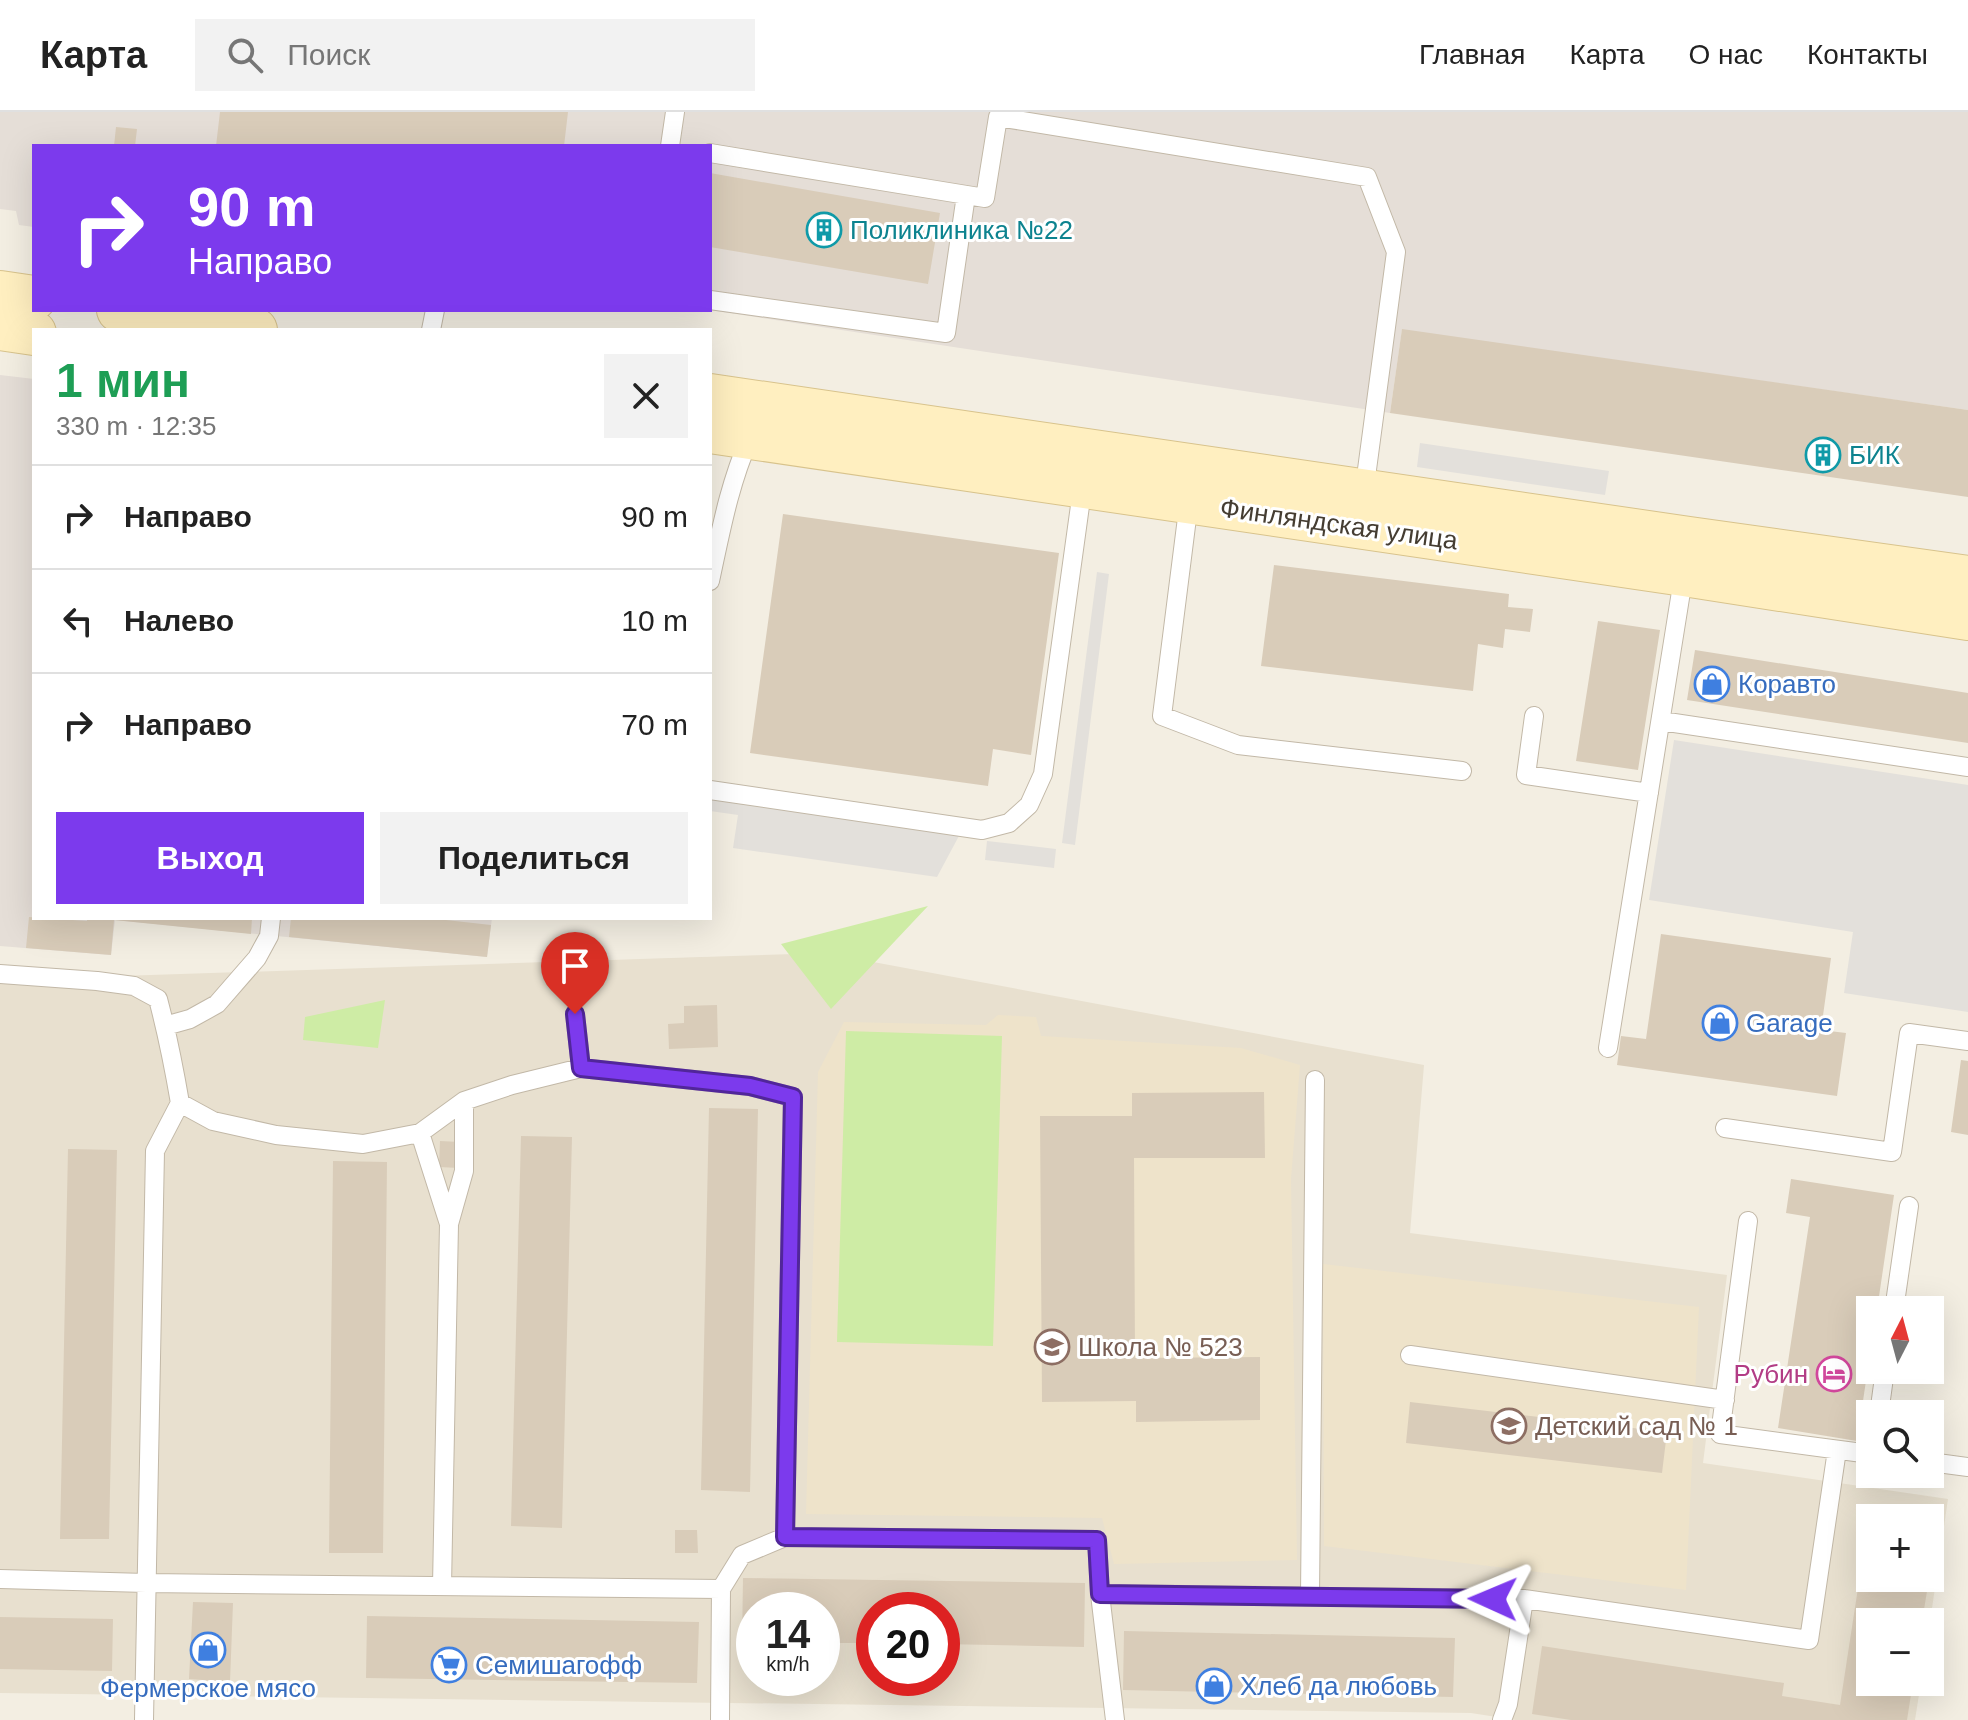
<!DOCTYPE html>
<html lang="ru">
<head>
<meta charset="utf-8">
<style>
	body { margin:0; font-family:Helvetica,sans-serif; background:#f2f2f2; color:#222; height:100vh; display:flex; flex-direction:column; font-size:30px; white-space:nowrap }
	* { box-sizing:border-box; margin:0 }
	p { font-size:26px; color:#767676 }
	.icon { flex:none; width:44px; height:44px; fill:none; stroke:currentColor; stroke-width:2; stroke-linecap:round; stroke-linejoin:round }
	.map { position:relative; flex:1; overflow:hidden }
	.sheet { position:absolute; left:32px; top:216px; width:680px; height:592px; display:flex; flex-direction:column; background:#fff; border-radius:0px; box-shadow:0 8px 32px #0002 }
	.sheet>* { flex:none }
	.top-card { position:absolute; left:32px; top:32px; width:680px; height:168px; border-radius:0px; box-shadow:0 8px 32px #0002; background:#7c3aed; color:#fff; overflow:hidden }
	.needle { width:52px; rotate:6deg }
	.controls { position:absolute; left:1856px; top:1184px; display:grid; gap:16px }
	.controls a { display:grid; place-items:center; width:88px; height:88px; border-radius:0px; background:#fff; box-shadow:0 8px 32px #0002; font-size:40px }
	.speed { position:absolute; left:736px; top:1480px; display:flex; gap:16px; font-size:40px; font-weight:700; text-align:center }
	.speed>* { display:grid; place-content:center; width:104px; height:104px; border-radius:50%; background:#fff; box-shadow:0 8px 32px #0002; line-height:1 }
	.speed small { font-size:20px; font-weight:400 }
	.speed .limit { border:12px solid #d22; background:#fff; color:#111 }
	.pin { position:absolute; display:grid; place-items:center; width:68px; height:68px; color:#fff; margin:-82px -34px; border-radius:50% 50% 50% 0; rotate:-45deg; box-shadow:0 0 8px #0007 }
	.pin .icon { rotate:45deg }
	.me { position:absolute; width:88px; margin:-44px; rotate:271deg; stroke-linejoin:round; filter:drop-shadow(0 0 6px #0008) }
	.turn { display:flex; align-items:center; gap:28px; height:168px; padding:0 24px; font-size:36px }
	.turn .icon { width:104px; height:104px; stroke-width:2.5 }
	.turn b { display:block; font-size:56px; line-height:68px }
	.round { display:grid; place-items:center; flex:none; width:84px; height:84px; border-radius:0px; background:#f2f2f2 }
	.headline { display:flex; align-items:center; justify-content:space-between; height:136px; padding:0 24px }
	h1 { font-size:48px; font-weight:800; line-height:60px; color:#1e9e55 }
	.primary-button { display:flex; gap:16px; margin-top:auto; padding:16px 24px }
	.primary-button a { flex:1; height:92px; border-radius:0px; background:#7c3aed; color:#fff; font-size:32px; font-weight:800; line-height:92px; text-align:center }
	.primary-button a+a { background:#f2f2f2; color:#222 }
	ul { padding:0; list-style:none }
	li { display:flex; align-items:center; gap:24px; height:104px; padding:0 24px; border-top:2px solid #e0e0e0 }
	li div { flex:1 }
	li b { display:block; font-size:30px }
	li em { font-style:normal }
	header { display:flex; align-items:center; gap:48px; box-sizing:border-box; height:112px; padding:0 40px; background:#fff; border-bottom:2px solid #e0e0e0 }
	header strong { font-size:38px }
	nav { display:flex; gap:44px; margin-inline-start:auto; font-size:28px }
	.search { width:560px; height:72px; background:#f2f2f2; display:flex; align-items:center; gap:20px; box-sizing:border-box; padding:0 28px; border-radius:0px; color:#767676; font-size:30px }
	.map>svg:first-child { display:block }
</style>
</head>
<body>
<header>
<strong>Карта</strong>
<div class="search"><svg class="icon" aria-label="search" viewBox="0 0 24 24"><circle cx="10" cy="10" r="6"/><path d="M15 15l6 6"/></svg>Поиск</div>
<nav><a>Главная</a><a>Карта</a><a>О нас</a><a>Контакты</a></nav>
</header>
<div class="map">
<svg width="1968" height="1608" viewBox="0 0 1968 1608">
	<rect width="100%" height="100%" fill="#f3eee2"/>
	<path fill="#e8e0cf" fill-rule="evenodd" d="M825,841L1424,953L1410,1121L1727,1163L1703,1351L1948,1387L1930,1510H1870V1570H1921L1915,1608H1516L1471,1601L0,1581V868ZM1870,1406H1930V1466H1870ZM754,1498H822V1566H754ZM874,1498H942V1566H874Z"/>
	<path fill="#e5ded7" d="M0,0H1968V298L1402,218L1390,301L710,198V34H34V115L19,113L16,99L0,97Z
		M0,263L34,267V806H492L487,845L115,808L111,843L0,834Z"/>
	<path fill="#eee3ca" d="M998,903L1036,905L1041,924L1241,936L1300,953L1291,1067L1297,1448L1114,1452L1102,1406L806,1402L818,960L844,910L986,913Z
		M1323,1152L1699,1195L1686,1478L1324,1434Z"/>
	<path fill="#ceeca5" d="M928,794L831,897L781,832Z
		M385,888L378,936L303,928L305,905Z
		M846,919L1002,924L993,1234L837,1230Z"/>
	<path fill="#e3e0db" d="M1420,331L1609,359L1605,383L1417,355Z
		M1097,460L1109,462L1075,733L1062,731Z
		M1674,628L1968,673V900L1844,881L1853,820L1649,788Z
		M710,686L960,722L937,765L733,736L738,703L710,699Z
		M987,729L1056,737L1054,756L985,748Z"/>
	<path fill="#d9ccb9" d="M220,0H568L564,34H216Z
		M116,15L137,17L135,34H114Z
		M710,61L940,101L928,172L710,135Z
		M1402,217L1968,298V385L1390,301Z
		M783,402L1059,441L1031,643L993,637L988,674L750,641Z
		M1274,453L1509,482L1508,495L1533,497L1530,520L1505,517L1503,536L1478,532L1473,579L1261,554Z
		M1598,509L1660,518L1638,658L1576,649Z
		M1695,538L1968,581V631L1687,588Z
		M29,805L87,809V806H252L251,822L114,808L111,843L26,836Z
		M291,806H428L491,813L487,845L289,825Z
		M1661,822L1831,846L1821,918L1846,921L1837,984L1617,953L1621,924L1646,927Z
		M717,893L718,935L669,937L668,912L684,911V894Z
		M1961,948L1968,949V1023L1951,1020Z
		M1264,980L1265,1046H1134L1135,1246L1260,1245V1308L1136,1310V1289L1042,1290L1040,1004H1132V981Z
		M709,996L758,997L750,1380L701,1378Z
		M521,1024L572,1025L562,1416L511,1414Z
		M440,1029L460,1030L459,1056L439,1055Z
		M68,1037L117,1038L109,1427H60Z
		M333,1049L387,1050L383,1441H329Z
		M1791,1067L1894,1083L1877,1198H1870V1242L1857,1329L1778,1316L1810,1105L1786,1101Z
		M1410,1290L1667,1320L1662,1361L1406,1331Z
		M675,1418H697L698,1441H675Z
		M1860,1463L1870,1466L1928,1473L1922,1510H1870V1570H1913L1907,1608H1571L1532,1602L1542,1534L1784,1571L1782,1584L1840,1593Z
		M743,1466L1085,1471L1084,1535L942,1532V1498H874V1531H822V1498H754V1530H742Z
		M193,1490L233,1491L230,1570L189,1567Z
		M367,1504L699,1510L697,1571L366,1566Z
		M0,1505L113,1507L112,1559L0,1557Z
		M1124,1519L1455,1526L1453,1585L1123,1578Z"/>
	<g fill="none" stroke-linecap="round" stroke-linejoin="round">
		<g stroke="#c2b8a7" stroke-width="20">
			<path id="lane" d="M670,34L675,0
				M710,41L985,86L998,5L1367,65L1396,140L1364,380
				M710,188L946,221L966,83
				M431,218L435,198
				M1189,390L1162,604L1238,633L1462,659
				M710,469C721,418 729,373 750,325
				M1534,604L1526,663L1649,681
				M1661,609L1968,655
				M710,678L982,718L1009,711L1029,693L1043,662L1083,372
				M0,862L97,869L134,874L158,887C167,921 174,956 180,991L213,1009L276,1023L363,1032L420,1021L464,989L512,973L581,956L750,974L793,985L785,1425
				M575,902L581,956
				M165,914L190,907L217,892L257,846L269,824L271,806
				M1608,936L1684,461
				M1725,1016L1892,1040L1909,921L1968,929
				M420,1021L449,1112L442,1474
				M1748,1109L1720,1322L1870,1342
				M449,1112L464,1059V989
				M1894,1198L1909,1094
				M1410,1243L1725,1288
				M1879,1302L1885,1258
				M1930,1350L1968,1355
				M0,1467L146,1471L721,1477L720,1608
				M721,1477L742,1443L785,1425L1097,1428L1100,1482L1115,1608
				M1100,1482L1524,1487L1809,1528L1837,1338
				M1310,1484L1315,968
				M144,1608L155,1039L180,991
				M1502,1608L1508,1592L1524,1487"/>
		</g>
		<g stroke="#d8c38c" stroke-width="46">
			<path id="secondary" d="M0,181L34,186
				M119,198L255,218
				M0,216L34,221
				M710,284L1689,427L1968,466
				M710,319L1684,462L1968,506"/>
		</g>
		<use href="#lane" stroke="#fff" stroke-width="18"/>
		<use href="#secondary" stroke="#ffefc0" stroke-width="44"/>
	</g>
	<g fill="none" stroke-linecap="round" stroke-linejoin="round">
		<g stroke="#51269a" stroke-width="20">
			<path id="route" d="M575,902L581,956L750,974L793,985L785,1425L1097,1428L1100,1482L1493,1487"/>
		</g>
		<use href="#route" stroke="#7c3aed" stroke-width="14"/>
	</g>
	<defs>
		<g id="building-ring" transform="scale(1.8)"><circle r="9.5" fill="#fff" stroke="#0f9aa8" stroke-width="1.5"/><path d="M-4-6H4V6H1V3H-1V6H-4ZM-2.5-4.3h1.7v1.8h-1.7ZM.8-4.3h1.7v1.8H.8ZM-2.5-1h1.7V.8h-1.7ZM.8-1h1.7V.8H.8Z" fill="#0f9aa8"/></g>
		<g id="shop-ring" transform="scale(1.8)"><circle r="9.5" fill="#fff" stroke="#3f7fe0" stroke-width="1.5"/><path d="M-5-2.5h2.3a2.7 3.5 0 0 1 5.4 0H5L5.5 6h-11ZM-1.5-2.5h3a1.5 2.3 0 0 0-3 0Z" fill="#3f7fe0"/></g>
		<g id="school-ring" transform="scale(1.8)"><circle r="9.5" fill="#fff" stroke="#8d6e63" stroke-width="1.5"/><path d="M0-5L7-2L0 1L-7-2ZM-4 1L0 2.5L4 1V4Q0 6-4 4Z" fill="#8d6e63"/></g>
		<g id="hotel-ring" transform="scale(1.8)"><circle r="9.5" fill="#fff" stroke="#d1479c" stroke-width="1.5"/><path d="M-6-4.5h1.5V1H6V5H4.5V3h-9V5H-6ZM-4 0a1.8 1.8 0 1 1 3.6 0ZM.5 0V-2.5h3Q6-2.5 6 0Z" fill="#d1479c"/></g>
		<g id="supermarket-ring" transform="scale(1.8)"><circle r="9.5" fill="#fff" stroke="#3f7fe0" stroke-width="1.5"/><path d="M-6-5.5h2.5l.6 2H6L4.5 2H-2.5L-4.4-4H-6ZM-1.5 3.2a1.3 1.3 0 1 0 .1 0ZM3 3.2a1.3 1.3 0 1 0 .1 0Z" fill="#3f7fe0"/></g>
	</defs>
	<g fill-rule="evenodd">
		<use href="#building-ring" x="824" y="118"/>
		<use href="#building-ring" x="1823" y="343"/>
		<use href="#shop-ring" x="1712" y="572"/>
		<use href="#shop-ring" x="1720" y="911"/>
		<use href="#school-ring" x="1052" y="1235"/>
		<use href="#hotel-ring" x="1834" y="1262"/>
		<use href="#school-ring" x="1509" y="1314"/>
		<use href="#shop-ring" x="208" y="1538"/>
		<use href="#supermarket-ring" x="449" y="1553"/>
		<use href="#shop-ring" x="1214" y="1574"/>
	</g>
	<g text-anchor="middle" stroke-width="6" stroke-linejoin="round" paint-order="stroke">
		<g font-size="26" fill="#0d838f" stroke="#fff" text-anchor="start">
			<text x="850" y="127">Поликлиника №22</text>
			<text x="1849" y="352">БИК</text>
		</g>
		<g font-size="26" fill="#453d32" stroke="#fff">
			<text transform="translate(1339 412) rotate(8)" y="9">Финляндская улица</text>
		</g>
		<g font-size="26" fill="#366cbe" stroke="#fff" text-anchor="start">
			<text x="1738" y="581">Коравто</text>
			<text x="1746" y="920">Garage</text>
			<text x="475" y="1562">Семишагофф</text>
			<text x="1240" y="1583">Хлеб да любовь</text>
			<text x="208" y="1585" text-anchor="middle">Фермерское мясо</text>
		</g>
		<g font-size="26" fill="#785e54" stroke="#fff" text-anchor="start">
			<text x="1078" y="1244">Школа № 523</text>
			<text x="1535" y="1323">Детский сад № 1</text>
		</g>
		<g font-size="26" fill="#b23c85" stroke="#fff" text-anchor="end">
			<text x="1808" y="1271">Рубин</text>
		</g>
	</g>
</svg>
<div class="controls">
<a><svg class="needle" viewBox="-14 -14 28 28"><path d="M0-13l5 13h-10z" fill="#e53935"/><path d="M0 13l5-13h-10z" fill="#767676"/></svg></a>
<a><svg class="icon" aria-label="search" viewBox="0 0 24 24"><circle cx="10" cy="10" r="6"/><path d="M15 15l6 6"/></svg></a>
<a>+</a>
<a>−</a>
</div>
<div class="speed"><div>14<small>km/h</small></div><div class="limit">20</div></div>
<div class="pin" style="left:575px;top:902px;background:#d93025"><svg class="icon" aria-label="arrive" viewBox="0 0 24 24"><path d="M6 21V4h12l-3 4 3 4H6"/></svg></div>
<svg class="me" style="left:1493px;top:1487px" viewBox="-20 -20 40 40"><path d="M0-17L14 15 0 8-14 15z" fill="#7c3aed" stroke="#fff" stroke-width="4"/></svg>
<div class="top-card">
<div class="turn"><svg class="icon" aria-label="right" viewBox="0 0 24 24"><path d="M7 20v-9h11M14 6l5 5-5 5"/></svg><div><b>90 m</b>Направо</div></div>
</div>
<section class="sheet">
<div class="headline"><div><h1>1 мин</h1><p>330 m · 12:35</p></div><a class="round"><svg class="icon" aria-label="close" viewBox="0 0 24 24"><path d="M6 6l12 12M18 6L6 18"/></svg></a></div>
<ul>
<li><svg class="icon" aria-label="right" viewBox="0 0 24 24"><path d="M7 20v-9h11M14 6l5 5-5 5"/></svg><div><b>Направо</b></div><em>90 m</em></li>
<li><svg class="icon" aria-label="left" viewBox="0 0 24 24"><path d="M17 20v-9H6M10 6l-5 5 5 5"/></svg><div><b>Налево</b></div><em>10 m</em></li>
<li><svg class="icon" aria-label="right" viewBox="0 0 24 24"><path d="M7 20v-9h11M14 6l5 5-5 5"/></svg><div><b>Направо</b></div><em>70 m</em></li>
</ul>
<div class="primary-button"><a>Выход</a><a>Поделиться</a></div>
</section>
</div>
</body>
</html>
